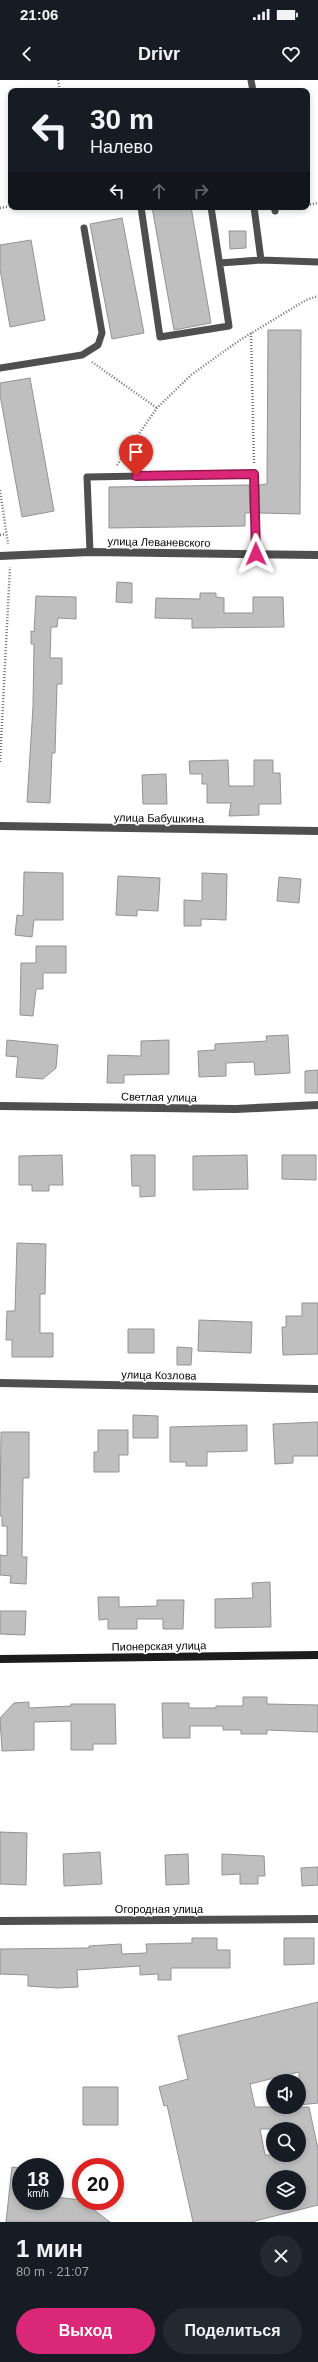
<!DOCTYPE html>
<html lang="ru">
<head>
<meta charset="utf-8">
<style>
	body { margin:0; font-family:Helvetica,sans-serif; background:#242831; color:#f1f3f6; height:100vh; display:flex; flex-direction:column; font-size:15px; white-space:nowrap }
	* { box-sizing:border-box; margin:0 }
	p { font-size:13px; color:#9ea1a6 }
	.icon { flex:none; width:22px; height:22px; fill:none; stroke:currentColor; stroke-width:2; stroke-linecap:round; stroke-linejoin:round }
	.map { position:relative; height:2142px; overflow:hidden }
	.details { display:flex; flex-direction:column; background:#171b24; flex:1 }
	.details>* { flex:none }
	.top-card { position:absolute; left:8px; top:8px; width:302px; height:122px; border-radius:8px; box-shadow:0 2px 6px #0003; background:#171b24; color:#f1f3f6; overflow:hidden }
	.fabs { position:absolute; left:266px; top:1994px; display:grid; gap:8px }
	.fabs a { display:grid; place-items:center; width:40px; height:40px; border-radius:50%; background:#171b24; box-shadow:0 2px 6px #0003; font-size:20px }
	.speed { position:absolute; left:12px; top:2078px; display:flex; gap:8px; font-size:20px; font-weight:700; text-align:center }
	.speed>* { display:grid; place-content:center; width:52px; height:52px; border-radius:50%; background:#171b24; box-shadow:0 2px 6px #0003; line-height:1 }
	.speed small { font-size:10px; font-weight:400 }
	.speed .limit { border:6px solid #d22; background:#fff; color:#111 }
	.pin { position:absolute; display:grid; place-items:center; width:34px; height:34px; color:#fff; margin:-41px -17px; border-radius:50% 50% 50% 0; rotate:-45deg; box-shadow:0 0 4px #0007 }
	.pin .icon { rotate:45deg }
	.me { position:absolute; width:44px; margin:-22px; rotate:359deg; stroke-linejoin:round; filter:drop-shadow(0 0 3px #0008) }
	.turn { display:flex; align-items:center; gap:14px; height:84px; padding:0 16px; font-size:18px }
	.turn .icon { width:52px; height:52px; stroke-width:2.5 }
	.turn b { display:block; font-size:28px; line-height:34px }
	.lanes { display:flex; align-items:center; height:38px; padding:0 16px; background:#0003; justify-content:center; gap:20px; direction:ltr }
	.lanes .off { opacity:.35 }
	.round { display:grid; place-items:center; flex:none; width:42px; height:42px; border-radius:21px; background:#242831 }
	.headline { display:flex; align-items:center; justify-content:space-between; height:68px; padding:0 16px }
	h1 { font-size:24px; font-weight:800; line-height:30px }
	.button { display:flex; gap:8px; margin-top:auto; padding:8px 16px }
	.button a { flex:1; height:46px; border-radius:24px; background:#db2777; color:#fff; font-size:16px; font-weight:800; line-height:46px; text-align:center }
	.button a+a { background:#242831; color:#f1f3f6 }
	.status { display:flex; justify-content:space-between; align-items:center; height:28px; padding:0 20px; background:#171b24; direction:ltr }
	.status svg { height:11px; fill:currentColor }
	header { display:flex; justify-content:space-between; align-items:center; height:52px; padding:0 16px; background:#171b24; font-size:18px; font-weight:800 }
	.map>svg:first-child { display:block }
</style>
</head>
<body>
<div class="status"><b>21:06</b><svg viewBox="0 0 49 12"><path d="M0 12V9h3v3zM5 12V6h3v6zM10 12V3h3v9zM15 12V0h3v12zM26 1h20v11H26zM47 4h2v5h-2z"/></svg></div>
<header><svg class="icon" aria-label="back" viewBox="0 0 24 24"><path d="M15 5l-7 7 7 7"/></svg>Drivr<svg class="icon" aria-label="heart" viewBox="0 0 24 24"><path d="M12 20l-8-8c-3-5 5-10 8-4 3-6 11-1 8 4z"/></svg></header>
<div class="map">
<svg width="318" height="2142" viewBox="0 0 318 2142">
	<rect width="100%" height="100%" fill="#fff"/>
	<path fill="#bfbfbf" stroke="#939393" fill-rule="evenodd" d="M152,127H191L211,243L174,250Z
		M122,138L144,253L112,259L90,144Z
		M229,151H246V168L230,169Z
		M31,160L45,240L10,247L0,189V165Z
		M268,250H301L300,434L260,433L259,405L267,404Z
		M30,298L54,431L22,437L0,315V303Z
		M249,405L250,433H245V446L109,448V407Z
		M117,502L132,503V523L116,522Z
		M200,513H216V517L224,518V533H253V517H283L284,547L192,548V539L155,538L156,518L200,519Z
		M36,516L76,517V539L58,538L57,547H51L50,578H62V604H57L55,673H52L50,723L27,722L33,627L34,564H31V551L34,552Z
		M228,680L229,706H254V680H273V693H280L281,724H259V735L229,736L231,723H207V704H202V694H190L189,681Z
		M166,694L167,724H143L142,695Z
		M24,792L63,793V840H34L32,857L15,855L17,835L23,836Z
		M202,793L227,794L226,840L201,839V846H184V820L202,821Z
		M118,796L160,798L158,831L137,830V836L116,835Z
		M279,797L301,799L299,823L277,821Z
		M36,866H66V893H43V909H36L33,936L20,935L21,883H36Z
		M288,955L290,993L255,995L254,982L226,983V996L199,997L198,971L215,970V964L267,961L266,956Z
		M7,960L58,965L56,988L43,999L16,997L18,977L6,976Z
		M169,960V994L124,995V1003H107L108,975L141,976V961Z
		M318,990V1013H305V991Z
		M62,1075L63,1105H49V1111H32V1105H19V1076Z
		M131,1075H155V1116L140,1117V1106H132Z
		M247,1075L248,1109L193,1110V1076Z
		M282,1075H316V1100L282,1099Z
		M17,1163L46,1164L45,1214H40V1253H53V1277H12V1260H6L7,1231H15Z
		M302,1223H318V1274L283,1275L282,1247H286V1236H302Z
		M199,1240L252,1242L251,1273L198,1271Z
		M128,1249H154V1273H128Z
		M177,1267L192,1268L191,1285H177Z
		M133,1335L158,1336V1358H133Z
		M318,1342V1376H293V1383L275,1384L273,1344Z
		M247,1345V1371L207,1372V1386H186V1382H170V1347Z
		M98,1350H128V1375H119V1392H94V1372H98Z
		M1,1352H29V1398H23L22,1477H27L26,1504L10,1503L11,1496L0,1495V1475L7,1476V1446H2V1436H0Z
		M270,1502L271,1547L215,1548V1519L253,1518L252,1503Z
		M98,1517H119V1527L157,1526V1520H184L183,1549H163V1539H137V1549H108V1539L99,1540Z
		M0,1531H26L25,1555L0,1554Z
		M243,1617H267V1624L318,1625V1652L267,1650V1654H241V1650H223V1646H190V1658H163L162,1623H189V1628H216V1626H243Z
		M29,1622V1628L71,1626V1624H115L116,1664H93V1670H71V1641L34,1642V1670L2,1671L0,1638L14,1623Z
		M0,1752L27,1753L26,1805L0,1804Z
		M100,1772L102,1804L64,1806L63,1774Z
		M188,1774L189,1804L166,1805L165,1775Z
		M222,1774L264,1776L265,1796H258V1804H240V1794L222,1795Z
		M318,1787V1805L302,1806L301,1788Z
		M192,1858H217V1870H230V1888H171V1900H158V1894L140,1895V1886L77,1890L78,1907L57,1908L28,1906V1895L0,1894V1869L89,1868V1866L121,1864L122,1874L147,1873L146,1864L192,1863Z
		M284,1858H314V1884L284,1885Z
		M318,1922V2023L299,2025V1992L250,2004L255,2027H309L318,2069V2125L251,2142H193L167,2025L164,2026L159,2007L188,1999L178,1956ZM260,2049H299V2075H265ZM273,2097H299V2123H273Z
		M83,2007H118V2045H83Z
		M12,2087L21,2088V2121H55V2117L81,2120L110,2142H6Z"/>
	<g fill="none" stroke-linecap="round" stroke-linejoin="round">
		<path stroke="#717171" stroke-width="2.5" stroke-dasharray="1 2" stroke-linecap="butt" d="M58,0L60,11
			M307,125L318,123
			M0,128L11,126
			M285,129L295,127
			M251,253L254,383
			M92,282L157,328
			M117,385L157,328L191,295L240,260L306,220L318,216
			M0,410L8,464
			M0,455L6,454
			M0,682L10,487"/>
		<path stroke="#4f4f4f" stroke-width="7" d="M251,0L253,11
			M141,127L160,257L229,246L211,127
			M254,127L261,180L318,182
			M274,127L275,131
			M220,183L261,180
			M0,288L82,275L98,265L102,253L84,148
			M90,472L87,397L254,394L256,474"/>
		<path stroke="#4f4f4f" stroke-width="8" d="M0,476L90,472L318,475
			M0,746L318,751
			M0,1026L236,1029L318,1025
			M0,1303L318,1309
			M0,1841L318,1839"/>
		<path stroke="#1c1c1c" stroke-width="8" d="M0,1579L318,1575"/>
	</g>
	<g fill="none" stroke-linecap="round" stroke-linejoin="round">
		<g stroke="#8e194d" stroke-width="10">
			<path id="route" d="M136,396L254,394L256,474"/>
		</g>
		<use href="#route" stroke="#db2777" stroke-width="7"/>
	</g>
	<g text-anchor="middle" stroke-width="3.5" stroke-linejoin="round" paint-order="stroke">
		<g font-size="11" fill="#000" stroke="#fff">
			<text transform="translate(159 462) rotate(1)" y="4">улица Леваневского</text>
			<text transform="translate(159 738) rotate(1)" y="4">улица Бабушкина</text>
			<text transform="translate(159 1017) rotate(1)" y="4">Светлая улица</text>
			<text transform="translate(159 1295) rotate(1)" y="4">улица Козлова</text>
			<text transform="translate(159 1566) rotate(-1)" y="4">Пионерская улица</text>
			<text x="159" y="1833">Огородная улица</text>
		</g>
	</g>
</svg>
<div class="fabs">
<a><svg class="icon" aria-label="sound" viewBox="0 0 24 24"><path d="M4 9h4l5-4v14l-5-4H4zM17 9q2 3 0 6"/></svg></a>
<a><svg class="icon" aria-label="search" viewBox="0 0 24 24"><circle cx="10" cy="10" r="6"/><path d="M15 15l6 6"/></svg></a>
<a><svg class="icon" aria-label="layers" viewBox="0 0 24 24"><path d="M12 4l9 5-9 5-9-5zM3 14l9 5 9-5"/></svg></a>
</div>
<div class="speed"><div>18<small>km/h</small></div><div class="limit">20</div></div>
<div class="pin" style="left:136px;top:396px;background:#d93025"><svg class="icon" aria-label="arrive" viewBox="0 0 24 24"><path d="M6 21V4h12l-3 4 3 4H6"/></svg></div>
<svg class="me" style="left:256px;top:474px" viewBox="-20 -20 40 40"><path d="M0-17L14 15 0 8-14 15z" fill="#db2777" stroke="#fff" stroke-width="4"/></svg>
<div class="top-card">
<div class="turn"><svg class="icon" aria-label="left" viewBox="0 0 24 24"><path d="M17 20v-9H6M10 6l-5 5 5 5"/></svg><div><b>30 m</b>Налево</div></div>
<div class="lanes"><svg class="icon" aria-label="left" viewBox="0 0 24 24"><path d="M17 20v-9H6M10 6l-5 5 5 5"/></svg><svg class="icon off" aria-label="ahead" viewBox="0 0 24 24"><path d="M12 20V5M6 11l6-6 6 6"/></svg><svg class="icon off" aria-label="right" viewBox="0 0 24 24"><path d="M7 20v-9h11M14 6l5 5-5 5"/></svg></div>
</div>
</div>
<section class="details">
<div class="headline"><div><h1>1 мин</h1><p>80 m · 21:07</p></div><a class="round"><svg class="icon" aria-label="close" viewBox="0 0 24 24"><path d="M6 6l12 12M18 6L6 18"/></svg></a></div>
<div class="button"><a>Выход</a><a>Поделиться</a></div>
</section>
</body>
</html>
